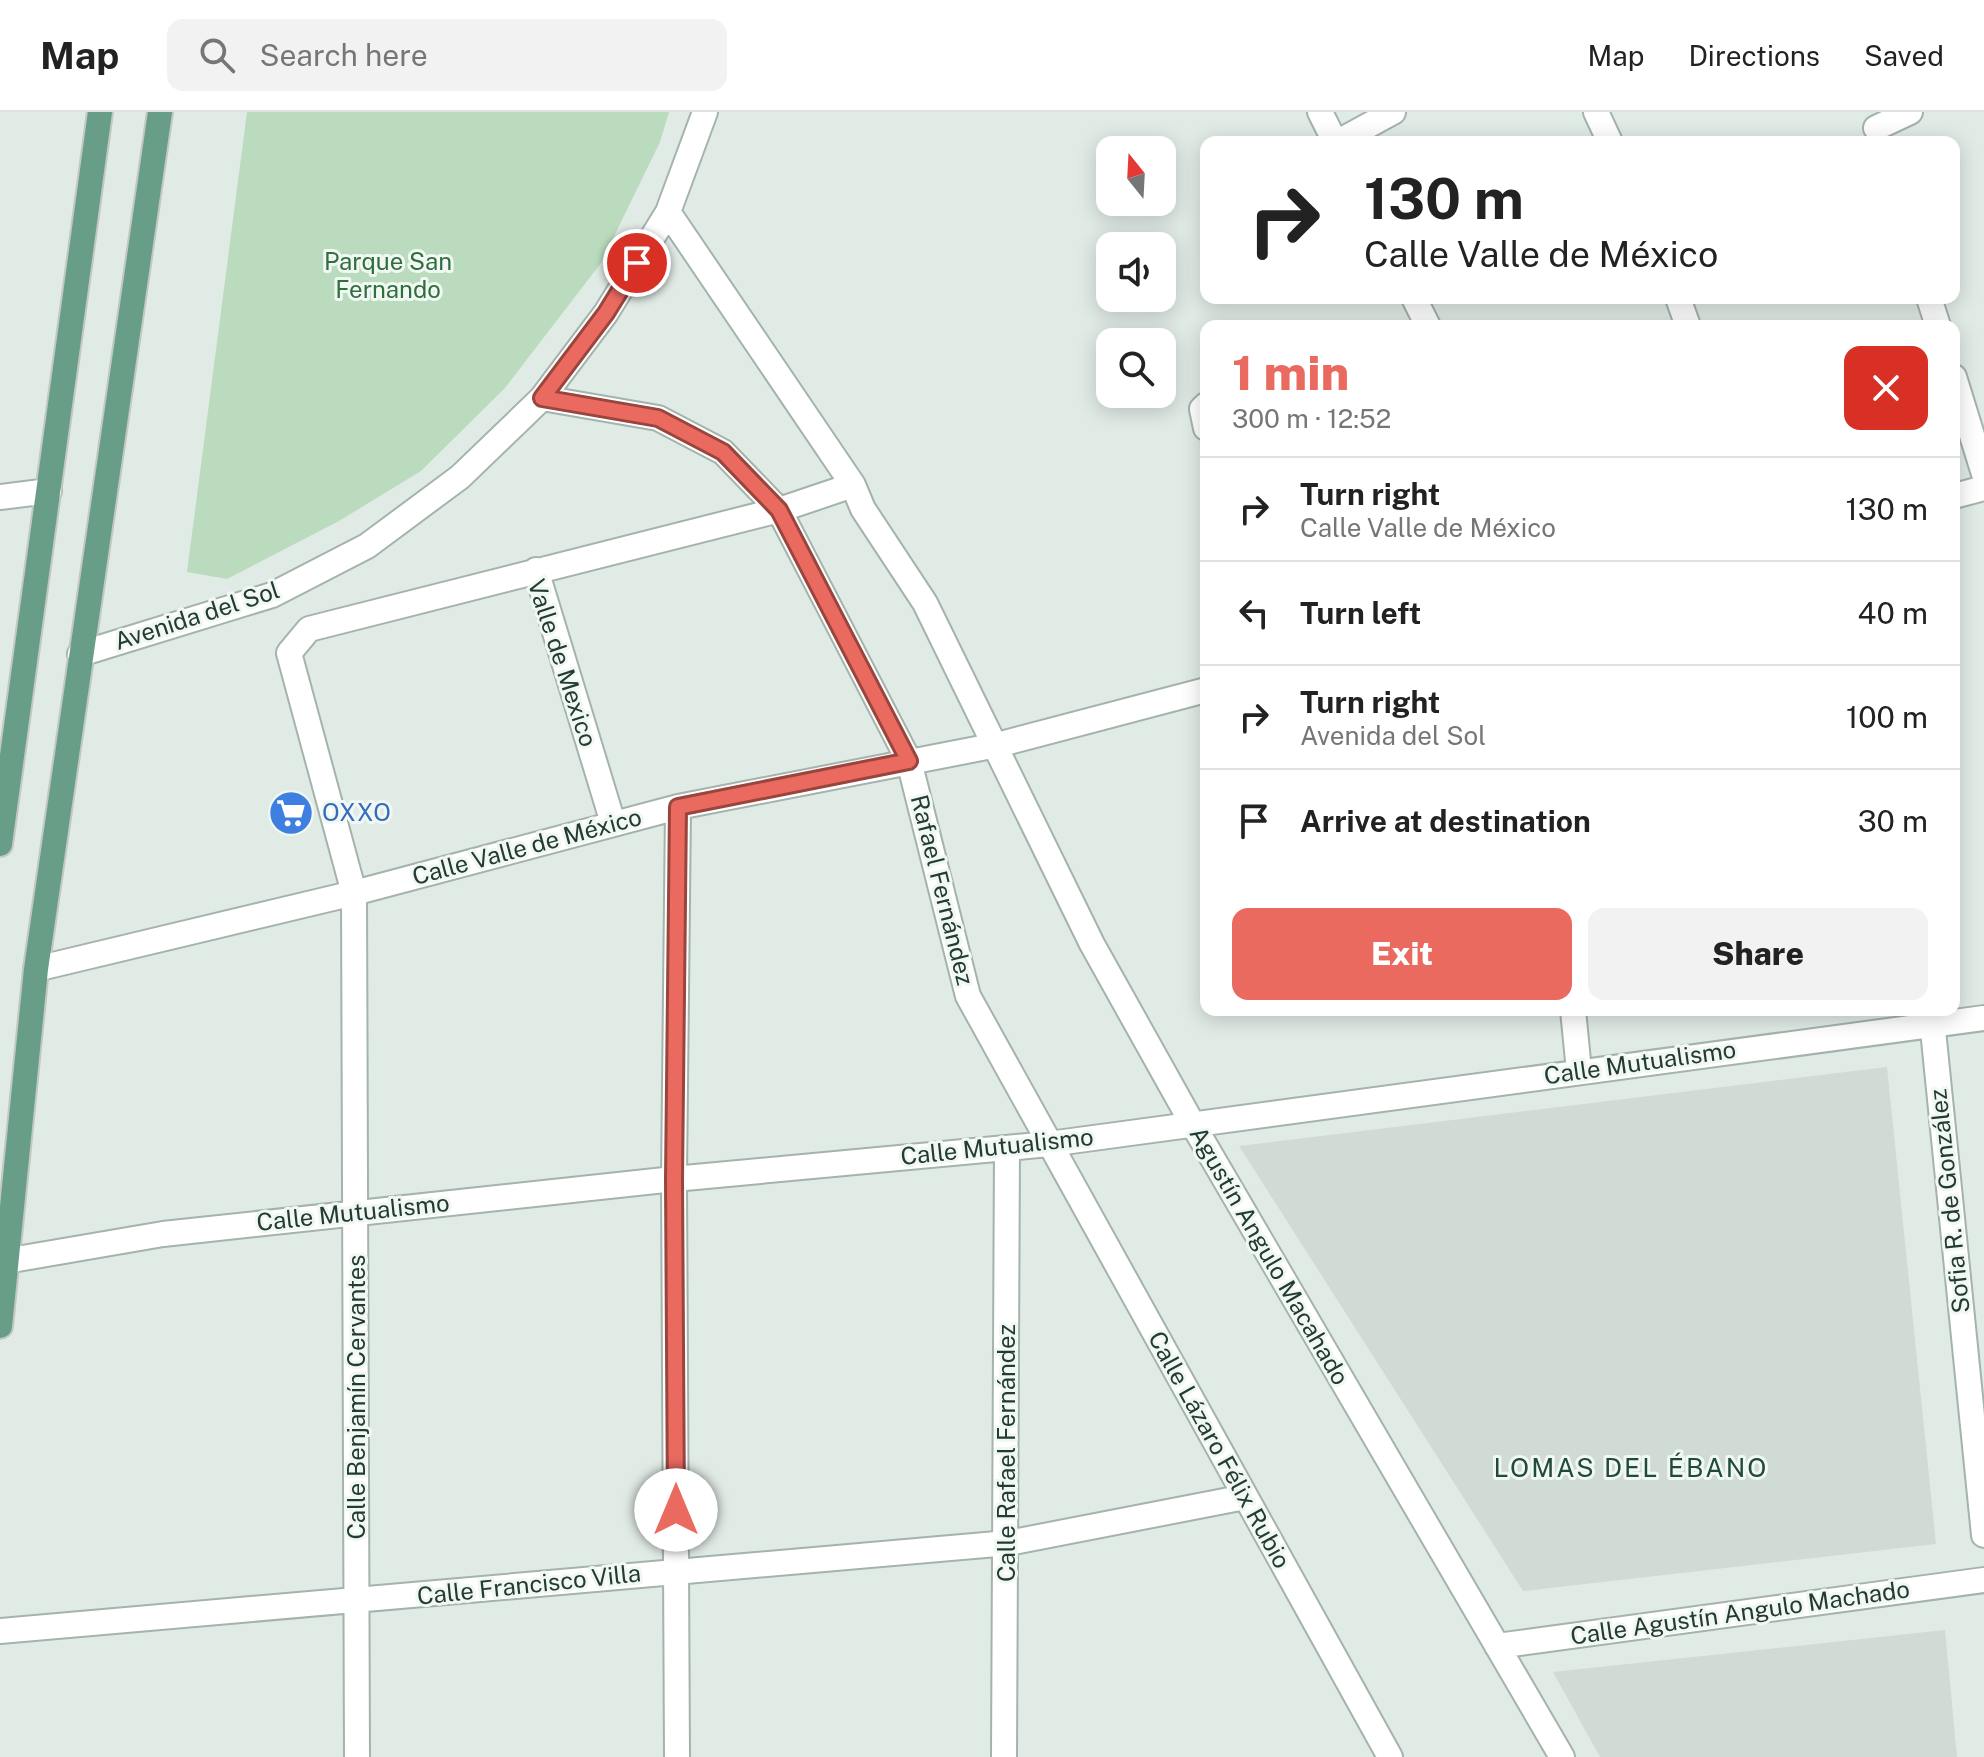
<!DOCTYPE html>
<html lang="en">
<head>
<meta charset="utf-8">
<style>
	body { margin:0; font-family:"Public Sans",sans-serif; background:#f2f2f2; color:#222; height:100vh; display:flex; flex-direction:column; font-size:30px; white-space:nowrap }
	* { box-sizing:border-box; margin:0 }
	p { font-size:26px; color:#767676 }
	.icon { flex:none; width:44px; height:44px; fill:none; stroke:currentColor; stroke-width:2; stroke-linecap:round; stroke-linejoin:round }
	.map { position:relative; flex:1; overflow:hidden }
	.details { position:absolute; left:1200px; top:208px; width:760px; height:696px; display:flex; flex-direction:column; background:#fff; border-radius:16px; box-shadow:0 4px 20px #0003 }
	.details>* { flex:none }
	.top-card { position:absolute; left:1200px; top:24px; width:760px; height:168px; border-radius:16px; box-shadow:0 4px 20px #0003; background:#fff; color:#222; overflow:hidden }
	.needle { width:52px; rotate:342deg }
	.tools { position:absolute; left:1096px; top:24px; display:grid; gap:16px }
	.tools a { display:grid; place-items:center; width:80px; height:80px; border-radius:16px; background:#fff; box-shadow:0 4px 20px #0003; font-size:40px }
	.pin { position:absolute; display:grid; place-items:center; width:68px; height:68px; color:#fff; margin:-34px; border:4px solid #fff; border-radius:50%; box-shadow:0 2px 8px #0007 }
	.me { position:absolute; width:88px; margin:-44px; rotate:0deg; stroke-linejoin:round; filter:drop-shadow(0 0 6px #0008) }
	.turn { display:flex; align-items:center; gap:28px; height:168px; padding:0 32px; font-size:36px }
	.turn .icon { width:104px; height:104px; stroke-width:2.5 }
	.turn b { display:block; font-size:56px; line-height:68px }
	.round { display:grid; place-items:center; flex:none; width:84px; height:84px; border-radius:16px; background:#f2f2f2 }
	.head { display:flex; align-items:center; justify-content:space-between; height:136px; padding:0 32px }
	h1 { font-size:48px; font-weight:800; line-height:60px; color:#ea6a60 }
	.primary-button { display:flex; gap:16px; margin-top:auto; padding:16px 32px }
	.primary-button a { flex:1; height:92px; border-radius:16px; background:#ea6a60; color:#fff; font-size:32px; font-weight:800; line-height:92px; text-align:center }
	.primary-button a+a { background:#f2f2f2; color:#222 }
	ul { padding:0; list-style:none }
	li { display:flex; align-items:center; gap:24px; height:104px; padding:0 32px; border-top:2px solid #e0e0e0 }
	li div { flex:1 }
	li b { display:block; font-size:30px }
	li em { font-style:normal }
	header { display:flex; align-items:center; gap:48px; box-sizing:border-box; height:112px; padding:0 40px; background:#fff; border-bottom:2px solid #e0e0e0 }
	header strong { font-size:38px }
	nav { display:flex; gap:44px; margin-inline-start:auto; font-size:28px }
	.search { width:560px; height:72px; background:#f2f2f2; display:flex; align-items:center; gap:20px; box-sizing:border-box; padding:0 28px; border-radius:16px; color:#767676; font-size:30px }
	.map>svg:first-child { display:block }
</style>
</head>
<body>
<header>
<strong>Map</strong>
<div class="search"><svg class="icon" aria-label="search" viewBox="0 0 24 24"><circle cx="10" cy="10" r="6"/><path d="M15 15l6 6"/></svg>Search here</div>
<nav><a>Map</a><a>Directions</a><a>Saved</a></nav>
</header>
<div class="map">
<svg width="1984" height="1645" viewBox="0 0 1984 1645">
	<rect width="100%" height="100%" fill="#e1ebe5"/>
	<path fill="#cfdbd4" d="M1887,955L1936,1432L1523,1479L1239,1034Z
		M1945,1518L1957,1645H1600L1553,1560Z"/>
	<path fill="#bbdbbe" d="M247,0H669L660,30L601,151L505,276L421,359L339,409L227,467L187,460Z"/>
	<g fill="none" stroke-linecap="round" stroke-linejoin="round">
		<g stroke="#a4b3ab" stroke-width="28">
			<path id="minor" d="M1320,0L1335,30
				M1596,0L1610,30
				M1876,16L1910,0
				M1338,30L1393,0
				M668,100L853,373L863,397L925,491L1092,832L1192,1011L1562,1645
				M1414,186L1428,214
				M1678,186L1688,214
				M1929,186L1938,214
				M1954,265L1984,362
				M542,286L658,306L723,340L779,398L909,649L968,884L1390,1645
				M1206,293L1202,297L1206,316
				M1954,384L1984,376
				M0,385L49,379
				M536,458L613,711
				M80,542L272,483L367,434L460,365L542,286L606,201L668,100L705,0
				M36,857L354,781L678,695L997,633L1206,578
				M1573,898L1579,959
				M1931,898L1984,1423
				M0,1150L163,1122L674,1067L1049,1032L1984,906
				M0,1519L1008,1431L1245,1385
				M1497,1534L1984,1468
				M357,1645L354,781L289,541L309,517L779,398L853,373
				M677,1645L674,1067L678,695
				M1004,1645L1007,1036"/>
		</g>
		<g stroke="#c1c8c5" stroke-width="28">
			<path id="major" d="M0,732L100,0
				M0,1214L36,857L160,0"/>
		</g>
		<use href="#minor" stroke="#fff" stroke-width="24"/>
		<use href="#major" stroke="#689e87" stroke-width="24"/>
	</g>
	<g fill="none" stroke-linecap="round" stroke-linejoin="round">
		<g stroke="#98453e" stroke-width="20">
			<path id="route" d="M637,151L606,201L542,286L658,306L723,340L779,398L909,649L678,695L674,1067L676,1398"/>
		</g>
		<use href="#route" stroke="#ea6a60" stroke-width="14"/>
	</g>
	<defs>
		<g id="supermarket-disc" transform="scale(2.3)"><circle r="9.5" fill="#3f7fe0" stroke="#f1f8f3"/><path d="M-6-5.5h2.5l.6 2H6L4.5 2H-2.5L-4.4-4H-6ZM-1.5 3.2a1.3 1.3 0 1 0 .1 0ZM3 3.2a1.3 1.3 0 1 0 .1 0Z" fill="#fff"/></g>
	</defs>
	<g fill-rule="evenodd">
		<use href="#supermarket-disc" x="291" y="701"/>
	</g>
	<g text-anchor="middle" stroke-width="6" stroke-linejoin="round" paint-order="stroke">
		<g font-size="24" fill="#2f6f3d" stroke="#f1f8f3">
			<text x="388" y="158">Parque San<tspan x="388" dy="28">Fernando</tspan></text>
		</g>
		<g font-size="24" fill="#233b30" stroke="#f1f8f3">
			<text transform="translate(197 504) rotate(-18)" y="8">Avenida del Sol</text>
			<text transform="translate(562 551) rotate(72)" y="8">Valle de Mexico</text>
			<text transform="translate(527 735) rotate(-15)" y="8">Calle Valle de México</text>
			<text transform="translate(942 778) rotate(76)" y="8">Rafael Fernández</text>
			<text transform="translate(1640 951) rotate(-8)" y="8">Calle Mutualismo</text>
			<text transform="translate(997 1035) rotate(-6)" y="8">Calle Mutualismo</text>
			<text transform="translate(1950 1089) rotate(-96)" y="8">Sofia R. de González</text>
			<text transform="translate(353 1101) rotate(-6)" y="8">Calle Mutualismo</text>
			<text transform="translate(1269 1144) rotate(60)" y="8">Agustín Angulo Macahado</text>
			<text transform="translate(357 1285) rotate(-90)" y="8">Calle Benjamín Cervantes</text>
			<text transform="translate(1219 1338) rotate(61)" y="8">Calle Lázaro Félix Rubio</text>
			<text transform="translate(1007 1341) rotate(-90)" y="8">Calle Rafael Fernández</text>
			<text transform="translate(529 1473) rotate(-6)" y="8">Calle Francisco Villa</text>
			<text transform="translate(1740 1501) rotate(-8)" y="8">Calle Agustín Angulo Machado</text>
		</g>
		<g font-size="24" fill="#366cbe" stroke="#f1f8f3" text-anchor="start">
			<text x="322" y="709">OXXO</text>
		</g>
		<g font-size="26" letter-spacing="2" fill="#204b39" stroke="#f1f8f3">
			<text x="1631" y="1365">LOMAS DEL ÉBANO</text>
		</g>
	</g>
</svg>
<div class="tools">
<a><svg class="needle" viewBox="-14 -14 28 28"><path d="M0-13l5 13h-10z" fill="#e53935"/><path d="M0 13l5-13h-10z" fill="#767676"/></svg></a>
<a><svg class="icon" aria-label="sound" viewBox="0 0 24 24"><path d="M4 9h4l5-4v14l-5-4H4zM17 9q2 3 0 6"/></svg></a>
<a><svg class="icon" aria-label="search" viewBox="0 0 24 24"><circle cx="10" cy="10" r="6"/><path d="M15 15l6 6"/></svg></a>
</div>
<div class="pin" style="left:637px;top:151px;background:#d93025"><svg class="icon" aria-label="arrive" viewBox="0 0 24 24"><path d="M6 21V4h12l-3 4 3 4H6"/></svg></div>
<svg class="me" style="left:676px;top:1398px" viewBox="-20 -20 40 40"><circle r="19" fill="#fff"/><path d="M0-13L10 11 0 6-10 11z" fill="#ea6a60"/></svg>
<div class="top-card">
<div class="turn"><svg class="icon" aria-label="right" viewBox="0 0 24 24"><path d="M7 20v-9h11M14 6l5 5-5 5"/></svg><div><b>130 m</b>Calle Valle de México</div></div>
</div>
<section class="details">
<div class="head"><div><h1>1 min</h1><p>300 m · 12:52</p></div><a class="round" style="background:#d93025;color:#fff"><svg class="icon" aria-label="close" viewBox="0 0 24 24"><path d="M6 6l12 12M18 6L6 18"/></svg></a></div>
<ul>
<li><svg class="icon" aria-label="right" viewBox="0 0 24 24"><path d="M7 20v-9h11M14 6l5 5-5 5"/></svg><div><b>Turn right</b><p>Calle Valle de México</p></div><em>130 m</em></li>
<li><svg class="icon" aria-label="left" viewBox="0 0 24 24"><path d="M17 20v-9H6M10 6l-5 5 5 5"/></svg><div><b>Turn left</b></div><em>40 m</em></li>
<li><svg class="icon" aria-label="right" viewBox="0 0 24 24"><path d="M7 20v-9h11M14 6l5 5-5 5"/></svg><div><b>Turn right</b><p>Avenida del Sol</p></div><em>100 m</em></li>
<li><svg class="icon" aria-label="arrive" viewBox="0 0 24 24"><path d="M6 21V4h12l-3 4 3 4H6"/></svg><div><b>Arrive at destination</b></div><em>30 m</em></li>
</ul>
<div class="primary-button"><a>Exit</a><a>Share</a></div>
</section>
</div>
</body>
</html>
